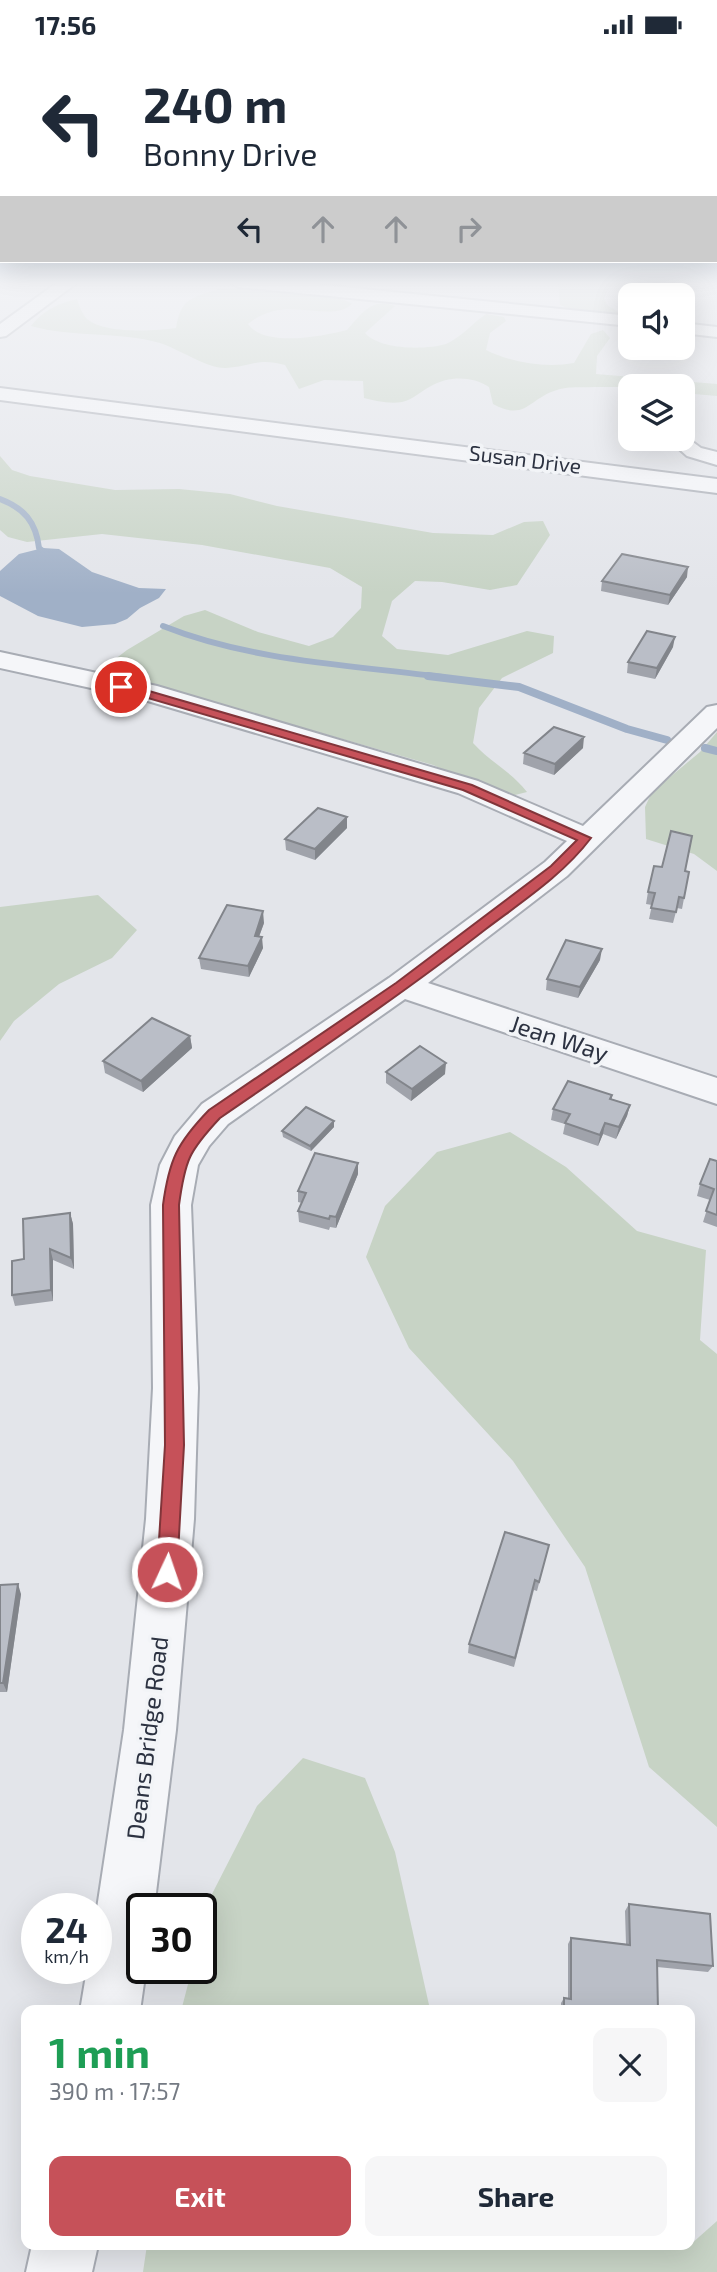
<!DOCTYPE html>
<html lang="en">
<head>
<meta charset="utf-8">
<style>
	body { margin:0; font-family:"Exo 2",sans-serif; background:#f6f6f7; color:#1f2937; height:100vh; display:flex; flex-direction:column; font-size:26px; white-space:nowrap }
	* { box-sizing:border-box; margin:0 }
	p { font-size:23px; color:#747a83 }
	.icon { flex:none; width:38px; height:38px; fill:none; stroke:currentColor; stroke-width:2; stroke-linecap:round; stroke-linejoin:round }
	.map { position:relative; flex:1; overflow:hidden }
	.drawer { position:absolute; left:21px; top:1956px; width:674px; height:245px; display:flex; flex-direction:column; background:#fff; border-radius:14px; box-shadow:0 7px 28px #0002 }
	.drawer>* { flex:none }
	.banner { position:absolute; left:0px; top:0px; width:718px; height:214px; box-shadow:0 7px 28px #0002; background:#fff; color:#1f2937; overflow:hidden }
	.fabs { position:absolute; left:618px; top:234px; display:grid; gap:14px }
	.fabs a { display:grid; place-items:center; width:77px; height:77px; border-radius:14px; background:#fff; box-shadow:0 7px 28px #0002; font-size:35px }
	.speed { position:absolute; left:21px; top:1844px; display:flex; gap:14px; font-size:35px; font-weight:700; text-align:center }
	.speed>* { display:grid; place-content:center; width:91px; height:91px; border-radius:50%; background:#fff; box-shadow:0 7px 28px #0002; line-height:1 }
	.speed small { font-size:18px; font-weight:400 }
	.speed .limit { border:4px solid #111; border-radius:10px; background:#fff; color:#111 }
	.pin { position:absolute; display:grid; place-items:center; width:60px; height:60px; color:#fff; margin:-30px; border:4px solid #fff; border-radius:50%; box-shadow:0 2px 7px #0007 }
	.me { position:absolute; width:77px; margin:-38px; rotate:3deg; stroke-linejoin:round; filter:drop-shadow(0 0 5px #0008) }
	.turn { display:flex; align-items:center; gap:24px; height:147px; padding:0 28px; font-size:32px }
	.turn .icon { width:91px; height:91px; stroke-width:2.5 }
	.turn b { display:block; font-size:49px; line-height:60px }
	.lanes { display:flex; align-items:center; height:66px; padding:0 28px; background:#0003; justify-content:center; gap:35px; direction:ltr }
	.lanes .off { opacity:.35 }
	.round { display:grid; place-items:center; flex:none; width:74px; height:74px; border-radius:14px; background:#f6f6f7 }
	.head { display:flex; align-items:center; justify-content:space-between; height:119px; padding:0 28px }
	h1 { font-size:42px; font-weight:700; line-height:52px; color:#1e9e55 }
	.action { display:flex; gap:14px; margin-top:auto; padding:14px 28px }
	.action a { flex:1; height:80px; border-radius:14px; background:#c65159; color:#fff; font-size:28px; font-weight:700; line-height:80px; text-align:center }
	.action a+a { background:#f6f6f7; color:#1f2937 }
	.status { display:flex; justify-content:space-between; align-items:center; height:49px; padding:0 35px; background:#fff; direction:ltr }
	.status svg { height:19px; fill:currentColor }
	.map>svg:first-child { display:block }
</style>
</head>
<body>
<div class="status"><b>17:56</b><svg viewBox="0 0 49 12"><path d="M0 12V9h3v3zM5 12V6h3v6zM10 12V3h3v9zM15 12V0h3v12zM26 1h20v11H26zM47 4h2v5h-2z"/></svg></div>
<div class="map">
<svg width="717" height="2223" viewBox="0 0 717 2223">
	<rect width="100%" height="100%" fill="#e3e5ea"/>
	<path fill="#c7d3c5" d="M558,233H627L609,238L604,249L607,256L621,265L572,261L560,256Z
		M219,240C240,240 340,243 352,255C329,276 286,243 248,275C265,299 323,287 347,281C361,265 372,248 395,257L365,284C380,301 425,301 446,295C459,290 474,273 486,265L504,268L506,272L490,284L486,301C512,314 546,319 574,314L591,285L603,281L610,289L597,307L596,325L717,335V347L683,344L682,338C652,338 625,338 595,338C583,339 568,337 557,341C529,349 526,373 493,355L489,338C472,327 449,327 431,337C421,342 414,350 402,353C389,355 376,352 364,349L363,332L324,331L299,340L285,316C258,308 250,318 226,319C208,320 179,300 160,294C118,282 73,289 31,277C44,261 57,255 77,250C79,256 82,265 87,270C104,285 154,282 176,279C181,249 191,249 219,240Z
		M0,407L12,421L30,427L115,441L179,440L230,445L277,457L433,484L493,486L524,473L543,472L550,486L517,536L490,541L442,533L415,532L392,552L382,587L397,600L448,606L527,582L554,587L553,604L502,629L479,659L473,694C490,713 512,723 527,743L507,748L433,716L101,621L127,601L184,567L205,561L258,583L309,597L333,588L361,559L362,538L330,519L202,496L102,485L27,493L8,488L0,481Z
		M717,683V822L694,805L646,790L645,758L652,743L700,703Z
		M98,846L137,881L112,909L59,935L14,972L0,992V858Z
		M510,1083L566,1118L637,1182L706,1201L700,1291L717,1305V1778L649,1718L585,1518L513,1412L409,1299L366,1208L385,1157L437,1103Z
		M303,1709L365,1729L395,1803L429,1956L435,1962H181L192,1920H201V1886L212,1845L257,1757Z
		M717,2172V2223H143L147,2196H690Z"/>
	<path fill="#a0b0c7" d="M43,499L59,500L92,523L139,539L166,540L159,549L140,559L127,570L115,575L82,578L38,567L0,547V522L19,505Z"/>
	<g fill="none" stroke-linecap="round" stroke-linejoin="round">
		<path stroke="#a0b0c7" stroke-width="6" d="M0,450C24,459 36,473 39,499L48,506
			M163,577C251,612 349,616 442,628"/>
		<path stroke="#a0b0c7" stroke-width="8" d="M428,627L519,638L627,680L667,691
			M705,699L717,702"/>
		<g stroke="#a8acb4" stroke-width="4">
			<path id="minor" d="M58,233H78L6,287L0,288V275Z
				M230,233H294L630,267V277L238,238Z
				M682,274L717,278V288L682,284Z
				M0,339L717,430V444L0,351Z
				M682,385L701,399L717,403V416L687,407L668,390H682Z
				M0,603L157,637L478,732L583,777L707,658L717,656V679L567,827L428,934L717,1029V1055L405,950L228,1075L209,1097L198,1116L191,1156L198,1339L194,1470L176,1681L154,1860H142V1920H146L140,1962H80L87,1920H96V1866L124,1681L146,1470L153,1339L151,1156L160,1116L175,1087L202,1055L389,929L545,813L567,792L458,744L141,650L0,619Z
				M32,2196H98L92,2223H26Z"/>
		</g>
		<use href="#minor" fill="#f5f6f9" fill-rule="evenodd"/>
	</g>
	<path fill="#a0a3ab" d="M687,528L668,556L601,542L602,532Z
		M673,598L655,630L627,624L628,613Z
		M583,699L554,726L523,715L524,704Z
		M347,779L315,811L286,801L285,790Z
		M685,822L689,823L682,860L677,859L673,874L649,870L652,856L646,855L648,843Z
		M264,874L259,888L263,899L249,928L201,920L199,909Z
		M600,911L578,949L546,941L547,930Z
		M190,987L192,999L143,1043L105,1024L103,1012Z
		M386,1023L445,1025L411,1052L386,1034Z
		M612,1046V1050L630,1056L627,1067L616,1090L603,1085L598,1097L563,1085L565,1075L551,1071L553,1060Z
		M334,1072V1078L311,1102L283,1088L282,1082Z
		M717,1112V1178L703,1173L710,1151L697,1147L700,1135Z
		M358,1125L336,1179L330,1178L329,1181L299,1173L298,1162L302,1154L298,1153V1142Z
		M70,1164L73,1175L74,1220L53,1211V1252L15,1257L12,1246L24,1210Z
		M549,1496L537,1542L534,1541L514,1618L468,1604L469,1595Z
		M0,1536L21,1545L7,1643H0Z
		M629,1855L713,1917L708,1923L657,1918L658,1962H561V1954L564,1949H568V1895L571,1889L626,1895L625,1862Z"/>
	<path fill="#82858b" d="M688,518L687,528L668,556L670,546Z
		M675,588L673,598L655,630L657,619Z
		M584,688L583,699L554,726L555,715Z
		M347,768V779L315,811V800Z
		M263,862L264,874L255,898V887Z
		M262,888L263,899L249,928L248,917Z
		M602,900L600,911L578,949L580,938Z
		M190,987L192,999L143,1043L141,1032Z
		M446,1014L445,1025L411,1052L412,1040Z
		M630,1056L627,1067L616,1090L619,1078Z
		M334,1072V1078L311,1102L310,1097Z
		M605,1074L603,1085L598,1097L600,1086Z
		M358,1114V1125L336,1179V1168Z
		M70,1164L73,1175L74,1220L71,1209Z
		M50,1200L53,1211V1252L51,1241Z
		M18,1535L21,1545L7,1643L3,1634Z"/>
	<path fill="#babec7" stroke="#82858b" stroke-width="2" d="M622,505L688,518L670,546L602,532Z
		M647,582L675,588L657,619L628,613Z
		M554,678L584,688L555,715L524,704Z
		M318,759L347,768L315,800L285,790Z
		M671,782L692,787L685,822L689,823L684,849L679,848L676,863L651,859L655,844L648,843L654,817L662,818Z
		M227,856L263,862L255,887L262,888L248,917L199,909Z
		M566,891L602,900L580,938L547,930Z
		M152,969L190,987L141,1032L103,1012Z
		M420,997L446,1014L412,1040L386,1023Z
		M568,1032L612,1046L610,1050L630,1056L619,1078L605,1074L600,1086L565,1074L570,1065L553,1060Z
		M306,1058L334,1072L310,1097L282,1082Z
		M315,1104L358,1114L336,1168L330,1167L329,1170L298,1162L306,1144L298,1142Z
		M710,1110L717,1112V1166L706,1162L714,1140L700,1135Z
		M70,1164L71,1209L50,1200L51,1241L12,1246V1212L24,1210L23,1170Z
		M505,1483L549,1496L539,1533L535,1531L515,1609L469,1595Z
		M18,1535L3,1634H0V1536Z
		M629,1855L710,1865L713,1917L657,1911L658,1962H564V1949L571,1950V1889L630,1896Z"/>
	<linearGradient id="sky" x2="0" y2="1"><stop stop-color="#8bb2db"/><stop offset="0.43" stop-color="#f2f3f6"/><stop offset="1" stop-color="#f2f3f6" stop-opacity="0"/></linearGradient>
	<rect width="717" height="545" fill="url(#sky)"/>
	<path fill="#c65159" stroke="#81353a" stroke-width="2" d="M117,635H125L472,736L591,789C563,826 523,852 486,880C400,947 310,1007 220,1069C189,1102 185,1111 179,1156L184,1396L177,1523L174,1530L167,1532L160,1530L157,1523L165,1396L163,1156C169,1111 177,1094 209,1061L396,934L551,817L577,791L463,741L117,640Z"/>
	<g text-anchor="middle" stroke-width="7" stroke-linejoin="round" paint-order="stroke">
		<g font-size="21" fill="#2c3241" stroke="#f2f4f7">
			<text transform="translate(525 411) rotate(7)" y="7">Susan Drive</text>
		</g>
		<g font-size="24" fill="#2c3241" stroke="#f2f4f7">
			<text transform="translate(559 990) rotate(18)" y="8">Jean Way</text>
			<text transform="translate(148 1689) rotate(-83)" y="8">Deans Bridge Road</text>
		</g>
	</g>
</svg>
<div class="fabs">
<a><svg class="icon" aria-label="sound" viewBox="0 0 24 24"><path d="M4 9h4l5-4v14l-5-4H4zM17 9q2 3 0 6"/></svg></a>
<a><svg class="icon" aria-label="layers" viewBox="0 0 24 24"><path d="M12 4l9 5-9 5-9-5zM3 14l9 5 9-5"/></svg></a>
</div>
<div class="speed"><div>24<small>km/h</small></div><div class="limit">30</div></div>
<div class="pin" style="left:121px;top:638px;background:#d93025"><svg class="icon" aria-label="arrive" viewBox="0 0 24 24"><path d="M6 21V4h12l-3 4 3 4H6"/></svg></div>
<svg class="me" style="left:167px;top:1523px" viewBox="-20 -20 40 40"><circle r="17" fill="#c65159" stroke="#fff" stroke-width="3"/><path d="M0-11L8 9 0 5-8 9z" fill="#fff"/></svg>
<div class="banner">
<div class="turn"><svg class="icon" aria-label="left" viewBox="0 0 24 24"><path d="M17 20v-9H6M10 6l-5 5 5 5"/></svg><div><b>240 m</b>Bonny Drive</div></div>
<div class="lanes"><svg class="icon" aria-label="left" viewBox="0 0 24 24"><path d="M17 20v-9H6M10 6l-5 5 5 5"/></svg><svg class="icon off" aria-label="ahead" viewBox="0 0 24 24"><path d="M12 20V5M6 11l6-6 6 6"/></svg><svg class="icon off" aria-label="ahead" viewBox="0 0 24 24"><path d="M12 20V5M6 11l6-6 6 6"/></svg><svg class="icon off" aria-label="right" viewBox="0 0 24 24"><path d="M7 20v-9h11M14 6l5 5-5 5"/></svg></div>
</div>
<section class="drawer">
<div class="head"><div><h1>1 min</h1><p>390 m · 17:57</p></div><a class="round"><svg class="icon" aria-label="close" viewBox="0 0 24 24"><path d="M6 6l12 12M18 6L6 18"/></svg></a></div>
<div class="action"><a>Exit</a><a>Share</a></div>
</section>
</div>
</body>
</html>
